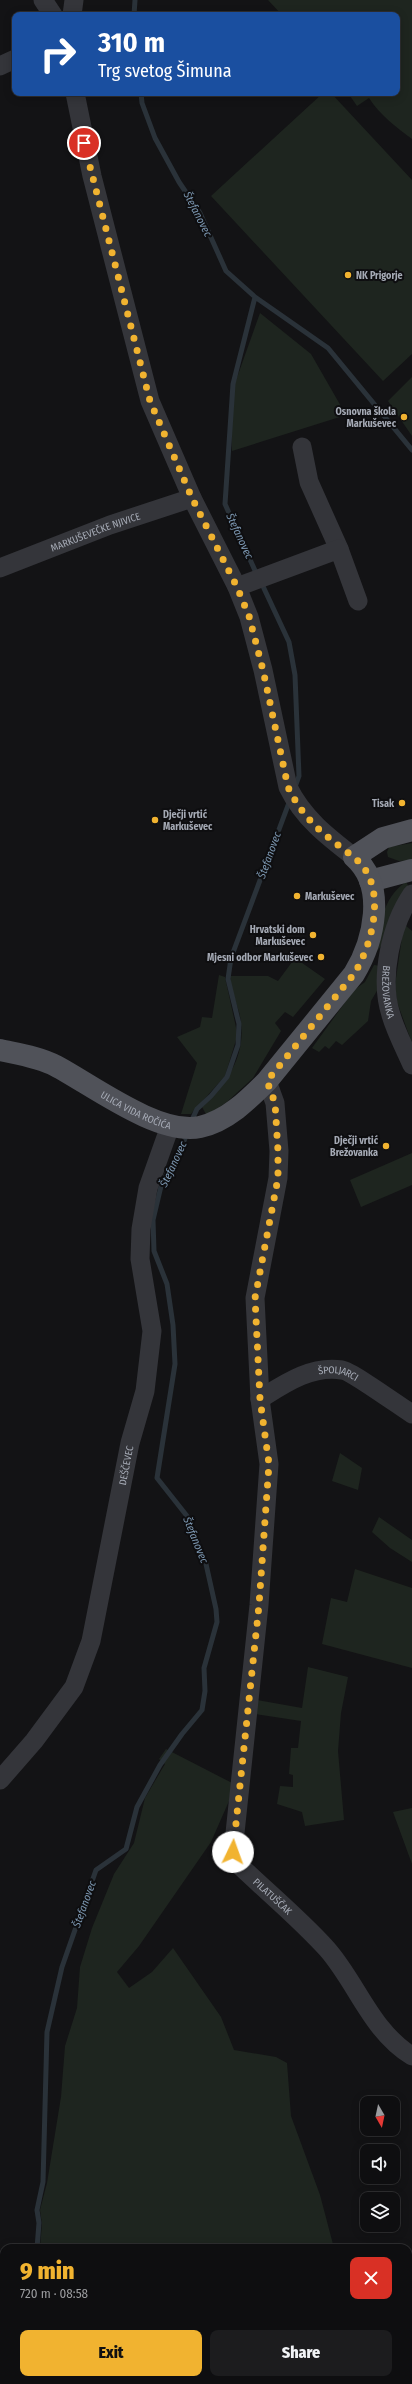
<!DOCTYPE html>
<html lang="en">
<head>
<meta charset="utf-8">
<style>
	body { margin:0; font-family:"Fira Sans Condensed",sans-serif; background:#1c1c1e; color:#f1f3f6; height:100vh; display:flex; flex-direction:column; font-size:15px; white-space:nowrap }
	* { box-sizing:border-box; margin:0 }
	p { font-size:13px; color:#9b9c9f }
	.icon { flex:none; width:22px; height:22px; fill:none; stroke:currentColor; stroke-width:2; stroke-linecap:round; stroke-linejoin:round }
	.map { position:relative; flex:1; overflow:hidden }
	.details { position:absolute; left:0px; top:2244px; width:412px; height:140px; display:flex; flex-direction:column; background:#0e0e10; border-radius:12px 12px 0 0; box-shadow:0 2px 10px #0003,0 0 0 1px #2e2e30 }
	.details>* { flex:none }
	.guide { position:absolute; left:12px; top:12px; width:388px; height:84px; border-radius:8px; box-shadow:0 2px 10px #0003,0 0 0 1px #2e2e30; background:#1a4fa0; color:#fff; overflow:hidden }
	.needle { width:26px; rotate:171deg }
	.controls { position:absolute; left:360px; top:2096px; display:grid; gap:8px }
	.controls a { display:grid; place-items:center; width:40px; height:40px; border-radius:8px; background:#0e0e10; box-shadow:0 2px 10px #0003,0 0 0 1px #2e2e30; font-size:20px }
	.pin { position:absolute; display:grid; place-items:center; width:34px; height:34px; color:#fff; margin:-17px; border:2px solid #fff; border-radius:50%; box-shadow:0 1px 4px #0007 }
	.me { position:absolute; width:44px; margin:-22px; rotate:3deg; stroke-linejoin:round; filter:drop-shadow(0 0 3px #0008) }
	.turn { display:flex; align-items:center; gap:14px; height:84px; padding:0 20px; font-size:18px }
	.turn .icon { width:52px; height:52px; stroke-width:2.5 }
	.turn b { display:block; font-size:28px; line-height:34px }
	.round { display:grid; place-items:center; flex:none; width:42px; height:42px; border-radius:8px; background:#1c1c1e }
	.summary { display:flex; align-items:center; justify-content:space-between; height:68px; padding:0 20px }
	h1 { font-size:24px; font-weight:800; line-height:30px; color:#f1b330 }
	.action { display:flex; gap:8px; margin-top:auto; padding:8px 20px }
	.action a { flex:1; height:46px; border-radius:8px; background:#f1b330; color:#111; font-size:16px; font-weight:800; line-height:46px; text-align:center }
	.action a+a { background:#1c1c1e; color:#f1f3f6 }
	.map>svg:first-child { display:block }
</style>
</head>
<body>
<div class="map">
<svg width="412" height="2384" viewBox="0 0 412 2384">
	<rect width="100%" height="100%" fill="#131315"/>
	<path fill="#1e251f" d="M268,0H412V139C396,127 380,115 369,98L357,106L348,93H397V15H282Z
		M323,93H331L412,180V354L383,381L211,196Z
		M260,313L311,354L346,415L232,451L230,397Z
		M412,377V436L388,401Z
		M412,843V860L399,861L388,857L387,852L389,847Z
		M406,882L409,887L386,940L373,956C379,930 382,897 406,882Z
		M404,924L412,931V1043L397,1002L395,985Z
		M295,958L325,979L293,1017L285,1012L275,1023L281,1031L253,1078L228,1101L207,1116L202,1107C229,1082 249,1051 239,1012C235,999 231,989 230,976H268L278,981Z
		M374,965L381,966L378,989L371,1001L368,1021L342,1045L336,1041L329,1049L325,1046L319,1052L312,1048L354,990L365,982Z
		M219,975L225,977L237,1032L236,1040L225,1076L191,1114H181L197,1063L177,1037L200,1027L202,1017L212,1018Z
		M412,1153V1185L361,1207L350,1180Z
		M340,1453L362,1468L358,1490L332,1481Z
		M379,1517L412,1540V1562L390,1548L372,1532Z
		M355,1569L412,1588V1668L322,1644L331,1598L347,1602Z
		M308,1667L348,1677L341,1713L338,1751L344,1820L305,1826L302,1812L277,1804L280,1786L293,1787V1775L289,1774L291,1748H298L301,1721L255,1714L257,1700L302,1708Z
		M166,1749L236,1785L211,1842L139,1946L117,1972L129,1988L152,1972L173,1948L221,2017L234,2050L276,2057L287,2063L291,2116L320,2195L334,2248H40L42,2224L40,2210L47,2183L61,2097L65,2046L77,2008L80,1967L92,1928L114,1874L134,1843L145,1798L165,1764L159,1759Z
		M412,1808V1864L393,1812Z
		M46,2380H350L352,2384H48Z"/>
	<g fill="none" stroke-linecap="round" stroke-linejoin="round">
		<path stroke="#2a3239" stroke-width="5" d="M134,15L135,0
			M141,93L142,103L155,138L179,182L200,213L226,271L255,297L233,384L225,504L257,575
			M255,297L328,348L412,450
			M261,582L289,642L295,675L299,776L295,787
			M191,1122L197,1109L211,1096L227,1077L238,1045L239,1024L228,979L231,958L290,800
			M37,2248L39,2223L37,2210L43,2182L47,2032L62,1967L96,1870L126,1849L137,1807L160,1765L182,1734L202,1710L205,1691L204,1668L217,1622L216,1609L206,1564L187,1516L157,1478L175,1364L173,1325L167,1284L154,1251L153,1220L162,1182L180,1152L187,1133
			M43,2380L45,2384"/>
		<g stroke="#34353a" stroke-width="19">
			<path d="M43,0L53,15"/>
			<path d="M72,15L74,0"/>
			<path d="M0,66L15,59"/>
			<path d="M75,93L92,176L150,401L192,498L237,587L249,617L263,670L288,787C303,818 328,837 354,857"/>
			<path d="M302,447L309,482L339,549"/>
			<path id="s1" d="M0,568L110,525L192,498"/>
			<path d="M237,587L339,549L358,601"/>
			<path id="s2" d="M412,894C391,925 379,978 391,1015C396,1032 405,1049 412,1065"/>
			<path id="s3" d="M267,1081L275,1103L279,1151L278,1178L255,1298L260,1399L269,1464L259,1605L233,1852L236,1862C266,1891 299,1918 327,1949C357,1983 371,2031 412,2056"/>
			<path id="s4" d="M260,1399C284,1384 311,1365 342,1370C351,1371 401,1407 412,1414"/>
			<path id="s5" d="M0,1780L34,1741L74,1687L91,1641L130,1443L145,1391L152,1331L140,1259L141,1229L148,1188L170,1126"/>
		</g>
		<g stroke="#505259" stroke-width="22">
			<path d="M370,881L412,870"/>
			<path id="s6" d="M0,1050C18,1054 39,1057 56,1066C92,1085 159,1136 200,1127C227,1121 248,1100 267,1081L354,974C374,941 387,886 354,857L383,838L412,830"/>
		</g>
	</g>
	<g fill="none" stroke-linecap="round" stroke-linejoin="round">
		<path stroke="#f1b330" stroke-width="7" stroke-dasharray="0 12.6" d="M84,143L150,401L192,498L237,587L249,616L263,670L288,787C297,806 311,824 328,837C338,846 350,853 359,862C387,890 372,945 354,974L267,1081L275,1103L278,1151V1178L255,1298L260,1399L269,1464L259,1605L233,1852"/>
	</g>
	<g fill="#f1b330" stroke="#0e0e10" stroke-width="1.5">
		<circle cx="348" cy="275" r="4"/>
		<circle cx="404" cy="417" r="4"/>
		<circle cx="402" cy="803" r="4"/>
		<circle cx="155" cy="820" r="4"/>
		<circle cx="297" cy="896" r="4"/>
		<circle cx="313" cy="935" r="4"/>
		<circle cx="321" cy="957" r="4"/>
		<circle cx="386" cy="1146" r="4"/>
	</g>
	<g text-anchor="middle" stroke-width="4" stroke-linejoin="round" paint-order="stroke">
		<g font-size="10" font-weight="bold" fill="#a5aab5" stroke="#0e0e10" text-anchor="end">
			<text x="356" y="279" text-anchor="start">NK Prigorje</text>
			<text x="396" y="415">Osnovna škola<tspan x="396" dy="12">Markuševec</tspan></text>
			<text x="394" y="807">Tisak</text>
			<text x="163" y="818" text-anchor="start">Dječji vrtić<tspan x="163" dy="12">Markuševec</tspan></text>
			<text x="305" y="900" text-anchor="start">Markuševec</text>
			<text x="305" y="933">Hrvatski dom<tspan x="305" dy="12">Markuševec</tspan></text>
			<text x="313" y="961">Mjesni odbor Markuševec</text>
			<text x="378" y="1144">Dječji vrtić<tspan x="378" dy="12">Brežovanka</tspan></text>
		</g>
		<g font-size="10" fill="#a5aab5" stroke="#0e0e10">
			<text dy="4" stroke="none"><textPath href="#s1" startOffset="102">MARKUŠEVEČKE NJIVICE</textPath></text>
			<text dy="4" stroke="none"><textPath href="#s2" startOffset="103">BREŽOVANKA</textPath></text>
			<text dy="4" stroke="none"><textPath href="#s6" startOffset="150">ULICA VIDA ROČIĆA</textPath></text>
			<text dy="4" stroke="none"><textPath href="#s4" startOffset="86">ŠPOLJARCI</textPath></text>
			<text dy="4" stroke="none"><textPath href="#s5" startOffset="347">DEŠČEVEC</textPath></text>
			<text dy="4" stroke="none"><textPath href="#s3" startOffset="838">PILATUŠČAK</textPath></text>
		</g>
		<g font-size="11" font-style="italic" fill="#7c97b1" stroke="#0e0e10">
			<text transform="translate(198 214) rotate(63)" y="4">Štefanovec</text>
			<text transform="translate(240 536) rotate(65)" y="4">Štefanovec</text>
			<text transform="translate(269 855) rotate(-70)" y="4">Štefanovec</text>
			<text transform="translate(173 1164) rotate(-65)" y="4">Štefanovec</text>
			<text transform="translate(196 1540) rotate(68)" y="4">Štefanovec</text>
			<text transform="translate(84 1904) rotate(-70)" y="4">Štefanovec</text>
		</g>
	</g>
</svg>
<div class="controls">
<a><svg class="needle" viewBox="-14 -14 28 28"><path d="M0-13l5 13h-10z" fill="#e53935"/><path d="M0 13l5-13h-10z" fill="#9b9c9f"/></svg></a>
<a><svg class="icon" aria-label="sound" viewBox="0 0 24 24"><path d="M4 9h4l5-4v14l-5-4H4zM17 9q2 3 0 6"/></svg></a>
<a><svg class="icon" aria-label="layers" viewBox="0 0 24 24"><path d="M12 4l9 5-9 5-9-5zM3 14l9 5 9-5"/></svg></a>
</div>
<div class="pin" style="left:84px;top:143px;background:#d93025"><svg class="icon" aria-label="arrive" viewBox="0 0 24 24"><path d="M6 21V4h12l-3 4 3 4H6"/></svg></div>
<svg class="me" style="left:233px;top:1852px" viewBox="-20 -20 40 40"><circle r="19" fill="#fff"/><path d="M0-13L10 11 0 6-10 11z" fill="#f1b330"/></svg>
<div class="guide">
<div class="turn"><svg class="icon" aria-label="right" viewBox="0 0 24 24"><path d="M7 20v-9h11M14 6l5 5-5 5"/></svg><div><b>310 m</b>Trg svetog Šimuna</div></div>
</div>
<section class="details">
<div class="summary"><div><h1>9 min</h1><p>720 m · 08:58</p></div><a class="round" style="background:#d93025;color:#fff"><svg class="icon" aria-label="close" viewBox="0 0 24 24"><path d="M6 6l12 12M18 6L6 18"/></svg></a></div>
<div class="action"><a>Exit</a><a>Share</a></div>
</section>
</div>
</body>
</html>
